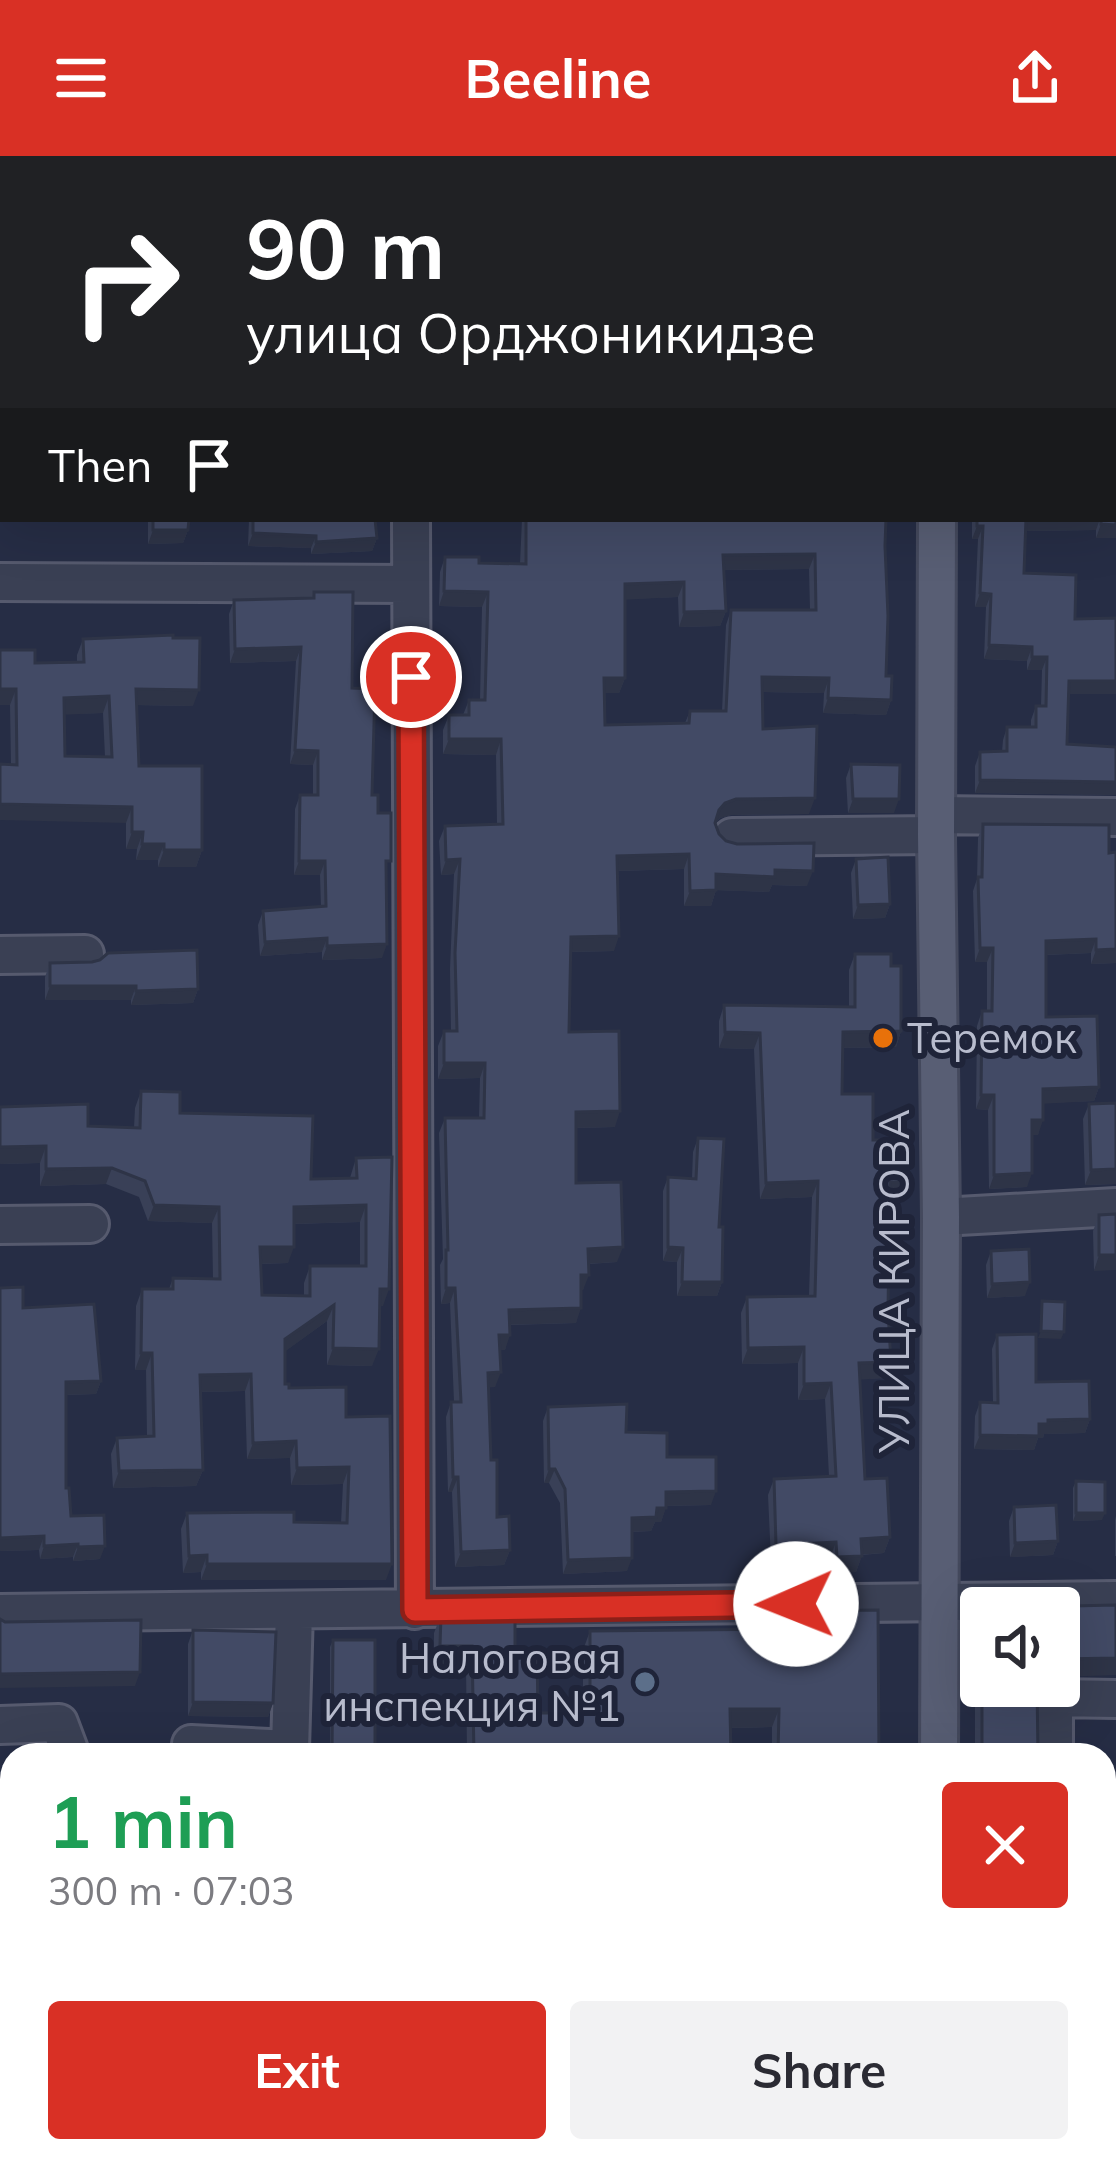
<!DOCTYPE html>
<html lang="en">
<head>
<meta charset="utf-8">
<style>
	body { margin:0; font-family:Mulish,sans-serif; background:#f2f2f3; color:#2b2b33; height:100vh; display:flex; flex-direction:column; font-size:45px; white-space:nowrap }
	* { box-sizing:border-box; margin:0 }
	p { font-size:39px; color:#7c7c81 }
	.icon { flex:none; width:66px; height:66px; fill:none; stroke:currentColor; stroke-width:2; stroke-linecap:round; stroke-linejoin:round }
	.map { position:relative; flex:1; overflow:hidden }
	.panel { position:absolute; left:0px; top:1587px; width:1116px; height:420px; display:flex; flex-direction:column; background:#fff; border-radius:36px 36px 0 0; box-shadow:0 12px 48px #0002 }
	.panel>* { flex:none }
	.top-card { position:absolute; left:0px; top:0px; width:1116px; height:366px; box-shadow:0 12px 48px #0002; background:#202124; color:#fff; overflow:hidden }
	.fabs { position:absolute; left:960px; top:1431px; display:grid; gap:24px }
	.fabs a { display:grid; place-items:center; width:120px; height:120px; border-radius:12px; background:#fff; box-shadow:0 12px 48px #0002; font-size:60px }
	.pin { position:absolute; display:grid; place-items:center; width:102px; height:102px; color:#fff; margin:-51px; border:6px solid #fff; border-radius:50%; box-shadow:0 3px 12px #0007 }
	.me { position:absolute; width:132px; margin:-66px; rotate:269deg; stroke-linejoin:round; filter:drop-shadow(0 0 9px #0008) }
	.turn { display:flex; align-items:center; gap:42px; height:252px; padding:0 48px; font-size:54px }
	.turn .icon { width:156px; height:156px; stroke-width:2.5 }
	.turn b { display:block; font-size:84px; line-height:102px }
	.then { display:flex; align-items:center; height:114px; padding:0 48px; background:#0003; gap:24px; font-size:45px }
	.round { display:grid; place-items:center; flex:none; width:126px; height:126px; border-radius:12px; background:#f2f2f3 }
	.head { display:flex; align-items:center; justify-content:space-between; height:204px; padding:0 48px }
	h1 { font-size:72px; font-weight:700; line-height:90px; color:#1e9e55 }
	.action { display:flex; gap:24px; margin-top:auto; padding:24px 48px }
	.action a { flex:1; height:138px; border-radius:12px; background:#d93025; color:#fff; font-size:48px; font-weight:700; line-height:138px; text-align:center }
	.action a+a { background:#f2f2f3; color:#2b2b33 }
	header { display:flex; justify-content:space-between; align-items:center; height:156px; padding:0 48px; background:#d93025; color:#fff; font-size:54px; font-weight:700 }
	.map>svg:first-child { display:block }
</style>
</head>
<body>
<header><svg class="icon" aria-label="menu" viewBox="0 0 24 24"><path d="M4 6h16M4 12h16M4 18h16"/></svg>Beeline<svg class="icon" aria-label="share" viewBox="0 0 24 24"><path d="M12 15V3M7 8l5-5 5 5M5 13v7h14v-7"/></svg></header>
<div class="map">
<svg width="1116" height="2007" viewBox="0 0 1116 2007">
	<rect width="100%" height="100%" fill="#262d45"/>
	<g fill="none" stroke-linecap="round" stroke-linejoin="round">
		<g stroke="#565a6e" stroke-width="42">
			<path id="minor" d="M409,0V3
				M1113,289H1116
				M411,363L415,1454
				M0,426L411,428
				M936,659L1116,661
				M732,681L936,679
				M0,799L85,798
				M941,1061L1116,1051
				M0,1069L90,1068
				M0,1457L1116,1444
				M0,1569L59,1567L71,1599
				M191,1588L290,1593L294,1455
				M1054,1599V1542L1116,1543
				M1104,1743H1116
				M0,1745H12
				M1104,1903L1116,1904
				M0,1906H12
				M113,1995V2007
				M722,1995V2007
				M325,2007V1995"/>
		</g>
		<g stroke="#44495d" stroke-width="42">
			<path id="major" d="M937,3V0
				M937,363L936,679L941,1061L939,1599
				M938,2007V1995"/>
		</g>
		<use href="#minor" stroke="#3a4054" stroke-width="36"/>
		<use href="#major" stroke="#585e74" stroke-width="36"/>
	</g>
	<path fill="#394057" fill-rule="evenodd" d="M148,363H189L188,374L183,387L148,388Z
		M249,363H375L377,382L372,395L311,398V392L248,390Z
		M522,363H886V520L891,544L886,559L823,557L824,537L762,536L763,573L809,658L731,659L720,662L715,667L719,678L726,685L807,730L772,729L769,736L716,734L711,750H684V713L617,715L614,795L571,796L569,876L615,971L576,972V1027L617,1106L589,1108L583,1134H581L576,1167L510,1169L505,1194H500L495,1231H489L491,1304L497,1361L510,1394L504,1409L455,1411L452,1336H448L446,1261L451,1246H454L450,1147L441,1148L440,1109L443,1103L439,977L445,962H479L480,922L438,923V890L444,875H451L450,813L454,718L441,719L439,685L445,670L497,668L496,599L443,598V574L449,559H463L469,544H480L482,451L439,450L440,416L445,401L479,407L520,408ZM809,413L810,454H731L726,469L722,555H690L685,567L605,569L604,537H619L625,522V443L678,441L679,471L720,470L726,455L724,414Z
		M972,363H1113L1116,382H1096V374L1026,375L1024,417L1075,463L1116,462V538H1068L1067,588L1116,591V639L975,637V610L980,596H1002L1003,584L1007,571H1031V564L1036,550H1041L1042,514H1027V505L984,503L986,451H975L978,383H972Z
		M314,436L352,532L372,639L378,657L386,719L382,802L322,804V796L260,800L258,769L263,755L321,751L320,719H294L295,653L300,639H313V609L290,608L296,505L230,507L229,458L234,444L312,442Z
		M83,483L193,550L136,549L139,610L202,694L196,711H158V704H136L137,693H126V667L11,608L10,549H0L35,507L77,506V499ZM103,557L105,601L65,600L64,558Z
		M851,608L894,657H848L846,622Z
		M983,668L1109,697L1116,807L1091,808V797L1046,799V861L1099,931L1094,945L1043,947L1038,979H1032L1027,1031L989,1033L988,954L976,953L977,870L982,855H987V806H975L973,735L977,723L978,682Z
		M856,703L890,748L885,762L853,763L851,717Z
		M855,798L891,810L901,875L896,891L843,892L842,938L873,984L898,1042H890L885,1222L860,1223L865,1323L890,1381L884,1397L862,1399L856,1416L831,1417L830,1402L771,1405L768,1339L774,1323L829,1320L825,1243L798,1244V1207L742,1208L741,1157L747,1141L809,1140L812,1041L760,1043L754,893L719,892V865L724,849L849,851V814Z
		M50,807L198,833L193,847L131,849V844H45V821Z
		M141,935L180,957L311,1023L350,1022L356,1002L383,1150H380L372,1210L327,1209V1165L285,1195V1228L346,1261L386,1424H201V1416L183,1417L181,1373L187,1357L294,1366L341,1367L343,1328L291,1329L290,1302L247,1303L245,1235L201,1236L203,1314L196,1330L113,1332L111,1298L117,1282L147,1280L146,1214H135L136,1150L142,1133H169L173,1122L213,1123L212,1067L148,1065L139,1041L106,1028L40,1030V1007L0,1008V951L88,970L134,972L135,952ZM360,1066V1110H310L304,1127V1140L262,1139L261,1108L288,1107L294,1068Z
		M1116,947V1028L1085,1029L1083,963L1089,948Z
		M698,982L719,1071L722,1126L717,1140H677V1106L663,1105V1035L668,1021L692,1022L693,996Z
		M1116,1058L1094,1115L1093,1075L1099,1059Z
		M991,1095L1025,1140L987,1142L986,1109Z
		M0,1132L101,1225L96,1238L66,1239V1332L71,1360L100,1403L73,1405V1401L40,1403L39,1394L0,1395Z
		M997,1179L1036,1226L1090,1263L1085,1277L1044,1278L1043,1282H1038L1034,1294L974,1293L975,1260L980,1246H993L992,1193Z
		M548,1251L626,1276L667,1301L711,1349L666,1350L661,1366H655L651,1375L632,1376L627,1415L563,1418L560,1347L549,1327H544L543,1265Z
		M1076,1325L1102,1364L1073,1365V1332Z
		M1014,1351L1058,1385L1053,1399L1010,1401L1009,1365Z
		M1116,1360V1400H1115V1364Z
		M981,1452L1038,1599H975V1468Z
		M789,1455L879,1599H772V1571L730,1572L731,1599H467L466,1509L434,1508V1477L441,1459L515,1495L538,1557H583V1494L590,1475L783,1473Z
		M193,1474L273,1547L268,1561L188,1560V1488Z
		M333,1484L375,1599H330V1491Z
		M136,1995H295L296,2003L318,2007H135Z
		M556,1995H708V2000L715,2007H556Z
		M1006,1995H1104L1116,2007H1005Z"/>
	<path fill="#2e3447" d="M978,0H994L992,3H976Z
		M1026,363H1100L1096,374L1022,375Z
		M1101,368L1116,369V382H1096Z
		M977,370H983L978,383H972Z
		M153,374H188L183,387L148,388Z
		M253,377L316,380L311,392L248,390Z
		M377,382L372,395L311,398L316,386Z
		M815,398L809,413L718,414L723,399Z
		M684,426L678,441L619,444L625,428Z
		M444,435L488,436L482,451L439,450Z
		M980,437L991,438L986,451H975Z
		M726,455L720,470L679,471L684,456Z
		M989,489L1032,491L1027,505L984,503Z
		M301,491L296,505L230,507L235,493Z
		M1032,501H1047L1042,514H1027Z
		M762,521L829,522L824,537L756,536Z
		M604,522H625L619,537H598Z
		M1069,525H1116V538H1064Z
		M0,533H16L10,549H0Z
		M136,533L199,534L193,550L130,549Z
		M109,540L103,557L58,559L64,542Z
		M828,542L891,544L886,559L823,557Z
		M449,583H501L496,599L443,598Z
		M295,594L318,595L313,609L290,608Z
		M980,624L1116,626V639L975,637Z
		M815,642L809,658L731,659L720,662L713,669L719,654L725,647L736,643Z
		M853,643H899L894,657H848Z
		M0,648L132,651L126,667L0,664Z
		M132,676H143L137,693H126Z
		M142,688H164L158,704H136Z
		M164,694H202L196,711H158Z
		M689,698L684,713L612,715L617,700Z
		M460,703L454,718L441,719L446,704Z
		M299,705H325L320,719H294Z
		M775,714L813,715L807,730L772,729L769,736L711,734L716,718Z
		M716,734L711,750H684L690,735Z
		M890,748L885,762L853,763L858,749Z
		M619,780L614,795L566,796L571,781Z
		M327,782L322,796L260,800L265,786Z
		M1096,783L1091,797L1041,799L1046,785Z
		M387,788L382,802L322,804L327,790Z
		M980,792H993L987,806H975Z
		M1116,793V807L1091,808L1096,794Z
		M50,830H136L131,844H45Z
		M198,833L193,847L131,849L136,835Z
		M901,875L896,891L837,892L843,876Z
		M725,876L760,877L754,893L719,892Z
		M444,907H485L480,922L438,923Z
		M1099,931L1094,945L1038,948L1043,933Z
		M981,939H994L988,954L976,953Z
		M620,955L615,971L571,972L576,956Z
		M1032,964H1043L1038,979H1027Z
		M46,990L40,1007L0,1008V991Z
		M112,1012L106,1028L40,1030L46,1013Z
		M1116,1013V1028L1085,1029L1091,1014Z
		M1032,1017L1027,1031L989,1033L994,1019Z
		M818,1025L812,1041L760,1043L766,1027Z
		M890,1026H904L898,1042H885Z
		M154,1049L219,1051L212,1067L148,1065Z
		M366,1049L360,1066L288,1068L294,1051Z
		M260,1091H294L288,1107L254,1108Z
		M623,1091L617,1106L583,1108L588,1093Z
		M668,1091L683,1092L677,1106L663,1105Z
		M1099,1099H1116V1114L1094,1115Z
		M581,1119H589L583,1134H575Z
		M682,1126H722L717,1140H677Z
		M1030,1126L1025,1140L987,1142L992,1128Z
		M446,1132H455L450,1147L441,1148Z
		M380,1133H389L383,1150H374Z
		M334,1149L327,1165L279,1200L285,1183Z
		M581,1152L576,1167L503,1169L509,1154Z
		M1041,1175L1064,1176L1061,1183L1038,1182Z
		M499,1179H510L505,1194H494Z
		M804,1191L798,1207L742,1208L748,1192Z
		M333,1192L379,1193L372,1210L327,1209Z
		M141,1197H152L146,1214H135Z
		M891,1206L885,1222L854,1224L859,1207Z
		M501,1216L495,1231L483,1232L488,1217Z
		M251,1218L245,1235L194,1236L200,1219Z
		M101,1225L96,1238L61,1239L66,1226Z
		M831,1227L825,1243L798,1244L804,1228Z
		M1090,1263L1085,1277L1044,1278L1043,1282H1038L1034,1294L974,1293L980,1279L1039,1268L1048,1264Z
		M296,1285L290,1302L247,1303L253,1287Z
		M349,1311L343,1328L291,1329L297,1312Z
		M549,1313H555L549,1327H544Z
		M203,1314L196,1330L113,1332L119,1315Z
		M453,1321H458L452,1336H448Z
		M716,1335L711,1349L661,1350L666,1336Z
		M657,1352H666L661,1366H655L651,1375L627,1376L632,1362Z
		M1076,1357H1105L1102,1364L1073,1365Z
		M44,1380L39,1394L0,1395V1382Z
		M890,1381L884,1397L855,1399L861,1383Z
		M1058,1385L1053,1399L1010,1401L1015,1387Z
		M836,1386L830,1402L771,1405L776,1389Z
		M78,1388L73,1401L40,1403L44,1390Z
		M105,1390L100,1403L73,1405L78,1391Z
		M510,1394L504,1409L455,1411L461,1396Z
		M207,1399L201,1416L183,1417L189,1400Z
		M862,1400L856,1416L831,1417L837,1401Z
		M632,1402L627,1415L563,1418L568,1404Z
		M207,1408H392L386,1424H201Z
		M440,1490H472L466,1509L434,1508Z
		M1116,1502V1519L1059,1521V1503Z
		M140,1516L135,1530L0,1532V1518Z
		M193,1546L273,1547L268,1561L188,1560Z
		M730,1553H779L772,1571L723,1572Z
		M1104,1804H1116V1824H1104Z
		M0,1814L12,1815V1829L0,1828Z"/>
	<path fill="#424a65" stroke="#2e3447" stroke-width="3" fill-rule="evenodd" d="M69,0H389V3H69Z
		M462,0H494V3H463Z
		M569,0H633V3H569Z
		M728,0H888V3H728Z
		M996,0H1116V36H1113V3H996Z
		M0,45H3V229H0Z
		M1113,226H1116V254H1113Z
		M0,274H3V337H0Z
		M1113,297H1116V369L1101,368V363H1113Z
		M153,363H189L188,374H153Z
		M253,363H375L377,382L316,386V380L253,377Z
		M526,363H886L885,390L888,460L886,520H892L891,544L828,542L829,522L762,521L763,573L817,570L815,642L736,643L725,647L719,654L715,667L719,678L726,685L737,688L814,687L813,715L775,714V721L716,718V734L690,735L689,698L617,700L619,780L571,781L569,876L619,875L620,955L576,956V1027L621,1026L623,1091L588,1093L589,1119H581V1152L509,1154L510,1179H499L501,1216L488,1217L491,1304H497V1361L509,1360L510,1394L461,1396L458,1321H453L451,1246H461L455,1132H446V1094H448L445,962H484L485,907H444V875H457L455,797L460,703L446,704L445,670L503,668L501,583H449V559H469V544H485L488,436L444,435L445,401H479V407L526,408ZM815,398L816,454H731L726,555H690L689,567L605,569L604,522H625V428L684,426V456L726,455L723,399Z
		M977,363H1026L1024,417L1076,419L1075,463L1116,462V525H1069L1067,588L1116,591V626L980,624V596L1007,595V571H1036V550H1046L1047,501H1032V491L989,489L991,438L980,437L983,370H977Z
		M314,436H353L352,532L375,533L372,639H378V657H391V705H386L387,788L327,790V782L265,786L263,755L326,750L325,705H299L300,639H318V595L295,594L301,491L235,493L234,444L314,442Z
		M173,479V482H200L199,534L136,533L139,610H202V694H164V688H142L143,676H132V651L0,648V608L17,609L16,533H0V494H35V507L84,506L83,483ZM109,540L112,601L65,600L64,542Z
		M851,608L900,609L899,643H853Z
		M983,668L1109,669V697L1116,696V793L1096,794V783L1046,785V861L1097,860L1099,931L1043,933V964H1032V1017L994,1019V939H981L982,855H992L993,792H980L978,721H982Z
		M888,701L890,748L858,749L856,703Z
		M197,794L198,833L136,835V830H50V807L92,806L100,804L108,797Z
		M855,798H891V810H901V875L843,876L842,938H873V984H905L904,1026H890L888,1155L891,1206L859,1207L865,1323L887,1322L890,1381L861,1383L862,1400L837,1401L836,1386L776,1389L774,1323L836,1320L831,1227L804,1228V1191L748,1192L747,1141L815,1140L818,1025L766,1027L760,877L725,876L724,849L855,851Z
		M141,935L180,936V957L313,960L311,1023L357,1022L356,1002L392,1001L389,1133H380L379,1193L333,1192L334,1149L285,1183V1228H289V1232L346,1231V1261L390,1260L392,1408H207V1399L189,1400L187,1357L294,1356V1366L347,1367L349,1311L297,1312L296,1285L253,1287L251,1218L200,1219L203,1314L119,1315L117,1282L154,1280L152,1197H141L142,1133H173V1122L220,1123L219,1051L154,1049L145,1025L112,1012L46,1013V990L0,991V951L88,948V970L140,972ZM366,1049V1110H310V1140L262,1139L260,1091H294V1051Z
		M1116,947V1013L1091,1014L1089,948Z
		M698,982L724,983L719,1071H723L722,1126H682L683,1092L668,1091V1021L696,1023Z
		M1116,1058V1099H1099V1059Z
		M1029,1093L1030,1126L992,1128L991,1095Z
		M23,1131V1152L94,1148L101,1225L66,1226V1332H69L71,1360L104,1359L105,1390L78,1391V1388L44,1390V1380L0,1382V1132Z
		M1042,1145L1065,1146L1064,1176L1041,1175Z
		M1036,1178V1226L1089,1225L1090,1263L1048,1264V1268H1039V1280L980,1279V1246L998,1247L997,1179Z
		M627,1248L626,1276L667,1277V1301H716V1335L666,1336V1352H657L656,1361L632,1362V1402L568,1404L565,1333L555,1313H549L548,1251Z
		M1076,1325L1105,1326V1357H1076Z
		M1056,1349L1058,1385L1015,1387L1014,1351Z
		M1116,1449V1502L1059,1503V1452H981Z
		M878,1454L879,1599H778L779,1553H730L731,1599H474L472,1490H440L441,1459L515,1460V1495H537L538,1557H590V1475L790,1473L789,1455Z
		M0,1463L5,1466L141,1464L140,1516L0,1518Z
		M193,1474L276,1476L273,1547L193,1546Z
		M333,1484H375V1599H332Z
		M982,1530H1037L1038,1599H982Z
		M1104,1747H1116V1804H1104Z
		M0,1759H12V1815L0,1814Z
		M0,1968H12V1995H92V2007H0Z
		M1104,1969H1116V2007H1010V1995H1104Z
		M143,1995H295L296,2003H318V2007H142Z
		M562,1995H708V2000L715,2007H562Z
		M749,1995H906V2007H742L748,2000Z"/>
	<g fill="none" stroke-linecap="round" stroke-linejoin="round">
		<g stroke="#8d1f18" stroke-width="30">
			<path id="route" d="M411,521L415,1454L796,1448"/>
		</g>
		<use href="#route" stroke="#d93025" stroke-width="21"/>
	</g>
	<circle fill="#e8710a" stroke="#1f2439" stroke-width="4.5" cx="883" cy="882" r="12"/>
	<circle fill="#5c6f8a" stroke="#1f2439" stroke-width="4.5" cx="645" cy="1526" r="12"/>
	<g text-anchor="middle" stroke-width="12" stroke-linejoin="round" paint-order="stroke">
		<g font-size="42" fill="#b8bccd" stroke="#1f2439" text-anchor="start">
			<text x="907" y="897">Теремок</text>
			<text x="621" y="1517" text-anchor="end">Налоговая<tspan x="621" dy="48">инспекция №1</tspan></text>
		</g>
		<g font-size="42" fill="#b8bccd" stroke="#1f2439">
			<text transform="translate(894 1125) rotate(-90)" y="15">УЛИЦА КИРОВА</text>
		</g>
	</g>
</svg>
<div class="fabs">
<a><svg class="icon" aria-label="sound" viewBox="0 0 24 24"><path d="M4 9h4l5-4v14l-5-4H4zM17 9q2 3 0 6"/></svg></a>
</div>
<div class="pin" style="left:411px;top:521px;background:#d93025"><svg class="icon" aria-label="arrive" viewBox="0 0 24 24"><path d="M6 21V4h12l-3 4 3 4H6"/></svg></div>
<svg class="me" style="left:796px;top:1448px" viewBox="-20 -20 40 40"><circle r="19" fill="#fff"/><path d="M0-13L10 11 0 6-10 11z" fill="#d93025"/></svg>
<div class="top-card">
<div class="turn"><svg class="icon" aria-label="right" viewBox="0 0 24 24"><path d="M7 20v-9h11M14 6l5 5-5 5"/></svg><div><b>90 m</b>улица Орджоникидзе</div></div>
<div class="then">Then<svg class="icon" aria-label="arrive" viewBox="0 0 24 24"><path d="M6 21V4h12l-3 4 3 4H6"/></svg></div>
</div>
<section class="panel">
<div class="head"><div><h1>1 min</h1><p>300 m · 07:03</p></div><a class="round" style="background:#d93025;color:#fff"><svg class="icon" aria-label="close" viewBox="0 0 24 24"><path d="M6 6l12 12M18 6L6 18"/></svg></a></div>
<div class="action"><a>Exit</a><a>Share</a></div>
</section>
</div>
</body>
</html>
